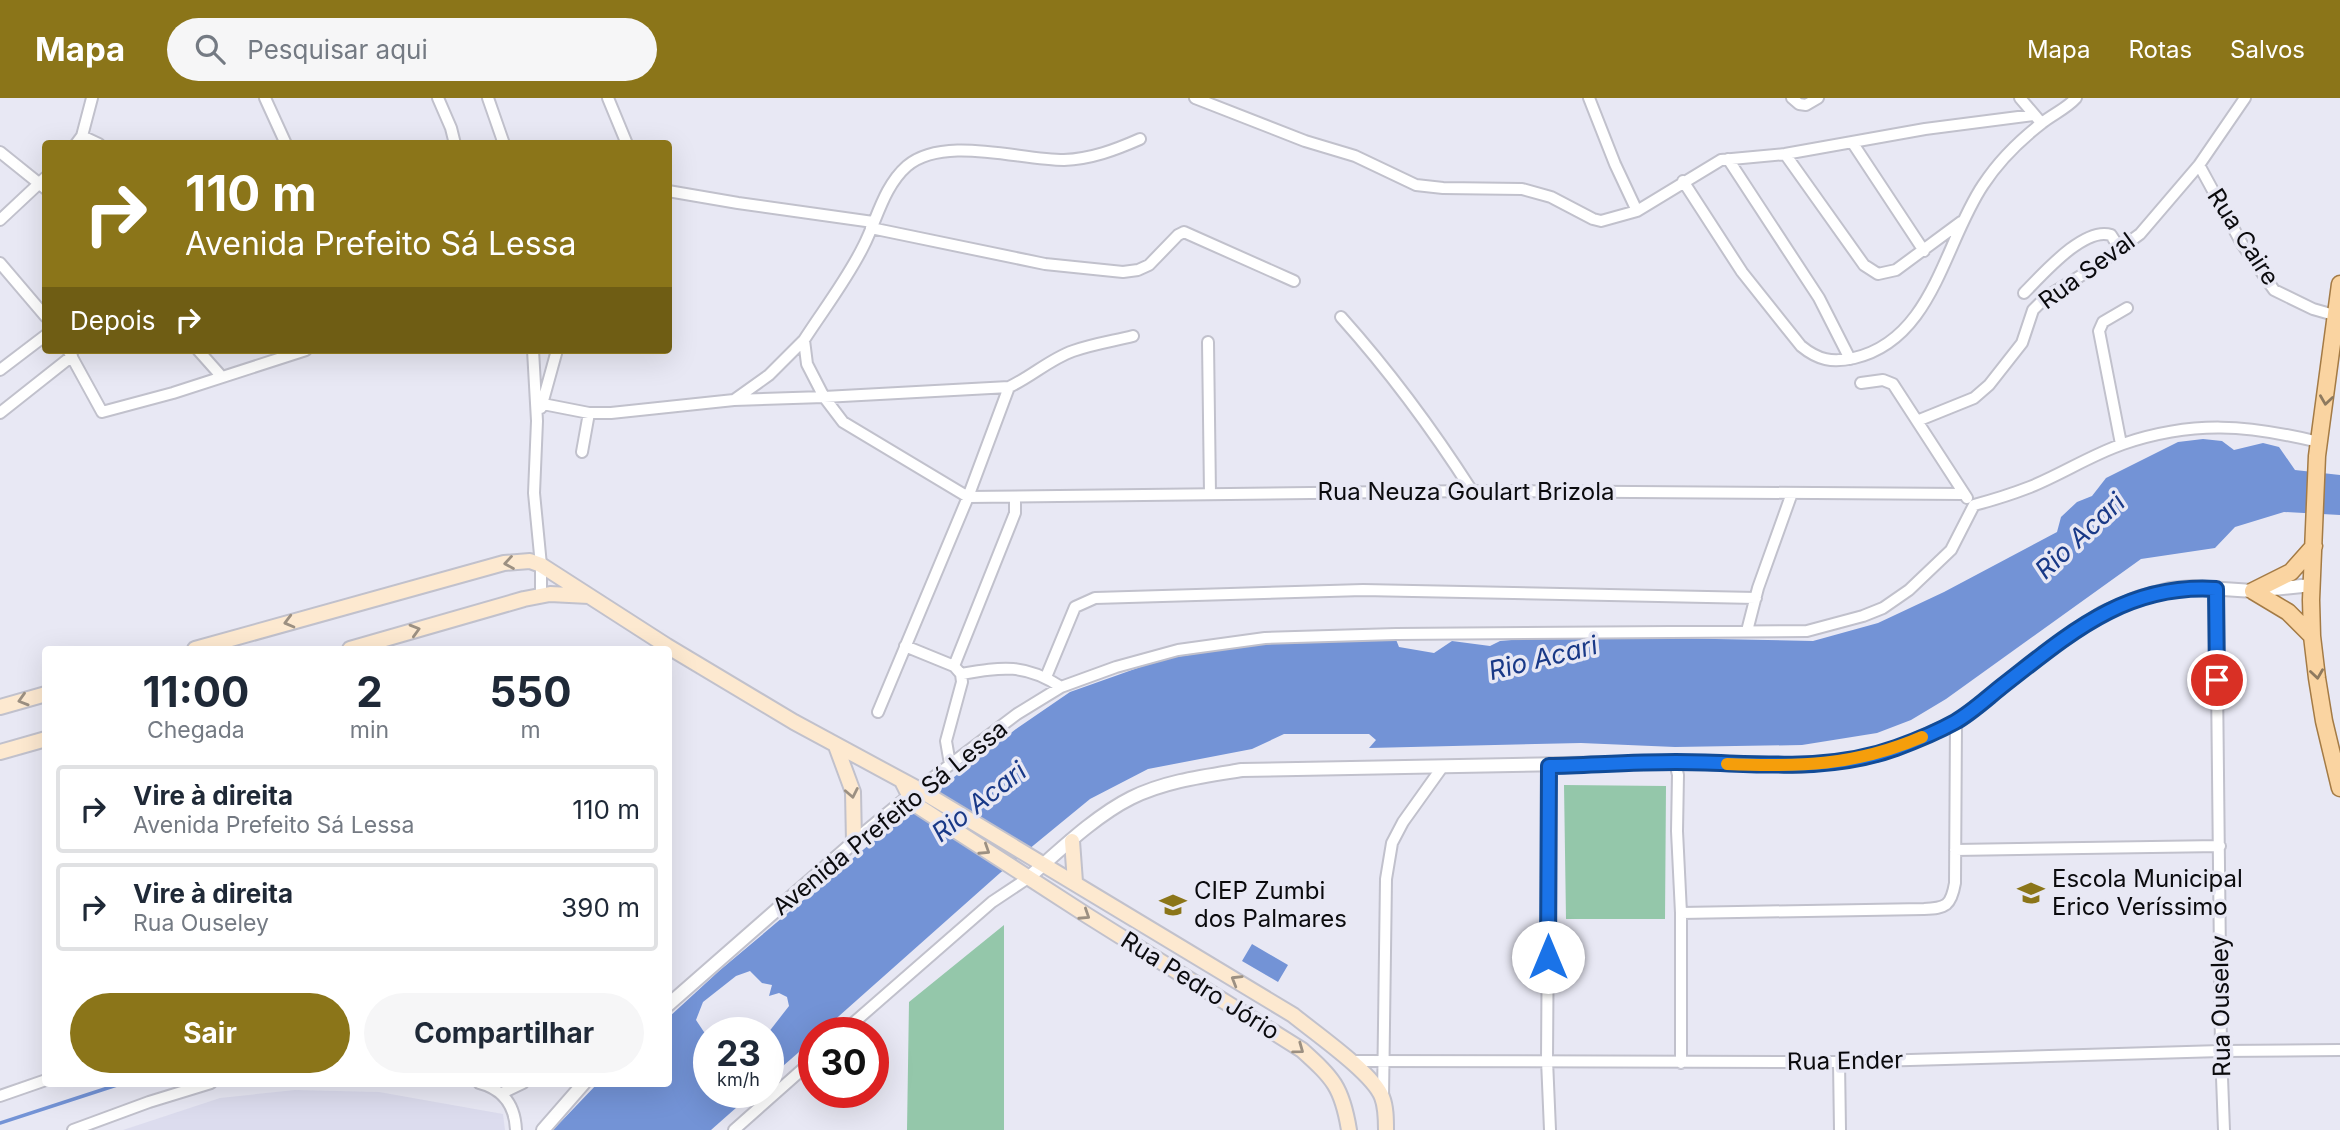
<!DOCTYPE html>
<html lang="pt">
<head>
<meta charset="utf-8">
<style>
	body { margin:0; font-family:Inter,sans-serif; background:#f6f6f7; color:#1f2937; height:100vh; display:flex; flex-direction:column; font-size:26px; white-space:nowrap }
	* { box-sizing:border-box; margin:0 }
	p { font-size:23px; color:#747a83 }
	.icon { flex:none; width:38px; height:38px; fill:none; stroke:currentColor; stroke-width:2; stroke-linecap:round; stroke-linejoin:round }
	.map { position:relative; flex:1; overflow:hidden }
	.side { position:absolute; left:42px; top:548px; width:630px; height:441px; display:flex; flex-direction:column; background:#fff; border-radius:7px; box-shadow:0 7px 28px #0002 }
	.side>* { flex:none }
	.top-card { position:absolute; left:42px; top:42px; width:630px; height:214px; border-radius:7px; box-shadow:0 7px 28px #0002; background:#8b7519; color:#fff; overflow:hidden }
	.speed { position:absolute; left:693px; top:919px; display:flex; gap:14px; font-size:35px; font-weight:700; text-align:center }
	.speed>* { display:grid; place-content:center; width:91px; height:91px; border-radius:50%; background:#fff; box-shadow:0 7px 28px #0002; line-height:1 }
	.speed small { font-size:18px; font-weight:400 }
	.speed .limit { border:10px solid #d22; background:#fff; color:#111 }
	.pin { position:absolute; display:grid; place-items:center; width:60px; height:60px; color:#fff; margin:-30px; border:4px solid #fff; border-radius:50%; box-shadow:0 2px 7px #0007 }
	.me { position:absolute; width:77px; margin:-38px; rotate:0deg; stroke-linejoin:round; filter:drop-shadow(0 0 5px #0008) }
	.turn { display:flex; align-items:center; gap:24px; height:147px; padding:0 28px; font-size:32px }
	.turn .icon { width:91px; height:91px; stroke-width:2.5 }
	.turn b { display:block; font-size:49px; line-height:60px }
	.then { display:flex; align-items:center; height:66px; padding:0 28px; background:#0003; gap:14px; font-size:26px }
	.eta { display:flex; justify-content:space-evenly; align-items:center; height:119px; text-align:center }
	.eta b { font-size:42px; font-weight:700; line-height:49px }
	.primary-button { display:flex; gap:14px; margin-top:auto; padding:14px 28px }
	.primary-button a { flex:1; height:80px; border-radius:42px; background:#8b7519; color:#fff; font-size:28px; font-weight:700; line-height:80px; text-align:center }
	.primary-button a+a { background:#f6f6f7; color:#1f2937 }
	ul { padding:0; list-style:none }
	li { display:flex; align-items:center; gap:21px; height:88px; margin:0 14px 10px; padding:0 14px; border:4px solid #e0e1e3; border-radius:7px }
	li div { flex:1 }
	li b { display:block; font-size:26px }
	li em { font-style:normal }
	header { display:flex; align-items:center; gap:42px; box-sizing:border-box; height:98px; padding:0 35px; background:#8b7519; color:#fff }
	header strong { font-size:33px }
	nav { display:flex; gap:38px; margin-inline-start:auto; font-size:24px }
	.search { width:490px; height:63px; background:#f6f6f7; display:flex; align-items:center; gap:18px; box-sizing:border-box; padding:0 24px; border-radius:38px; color:#747a83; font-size:26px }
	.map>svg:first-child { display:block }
</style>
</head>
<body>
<header>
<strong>Mapa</strong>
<div class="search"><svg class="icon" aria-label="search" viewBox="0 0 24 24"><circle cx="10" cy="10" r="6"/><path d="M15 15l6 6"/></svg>Pesquisar aqui</div>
<nav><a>Mapa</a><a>Rotas</a><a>Salvos</a></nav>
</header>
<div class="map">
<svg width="2340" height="1032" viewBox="0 0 2340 1032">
	<rect width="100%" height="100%" fill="#e8e8f4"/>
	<path fill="#dcdcee" d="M295,992L379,994L503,1016L505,1032H123L220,1000Z"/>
	<path fill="#94c7aa" d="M1564,687L1666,688L1665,821H1566Z
		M1004,827V1032H907L909,904Z"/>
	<path fill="#7393d6" d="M2203,341L2222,343L2234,352L2263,345L2279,349L2295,372L2340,377V417L2284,414L2235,429L2215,450L2141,461L1946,601L1911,622L1877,635L1802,647L1675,649L1581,645L1369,650L1376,642L1369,636H1284L1252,651L1148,671L1090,701L1000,775L821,934H814V941L768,981V935L789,908L787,899L779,895L769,898L772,887L762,885L750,873L736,878L703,904L696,922L706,937H709V951L697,964V975L707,984L709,983V994H754L711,1032H553L598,985H668L669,919L719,873L895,725L1016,631L1070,594L1163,561L1293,541L1395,539L1399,549L1434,555L1452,543L1490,548L1500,543L1560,538L1813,543L1878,525L1944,494L2057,434L2061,419L2077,404L2092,398L2106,380L2178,344Z
		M1252,846L1288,867L1278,884L1242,863Z"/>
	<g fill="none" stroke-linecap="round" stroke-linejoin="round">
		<path stroke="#7393d6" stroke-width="3.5" d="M0,1025L123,985"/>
		<g stroke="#c1c1cc" stroke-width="14">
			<path id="minor" d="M265,0L286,46
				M438,0L451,30L455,46
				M488,0L504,46
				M608,0L627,46
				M1195,0L1305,43L1355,58L1416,87L1443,90L1522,91L1551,99L1593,121L1601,123L1637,113L1721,62L1785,56L1925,31L2034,17
				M1589,0L1615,66L1637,113
				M1792,0L1799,6L1806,7L1818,0
				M2020,0L2038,21
				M82,38L99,46
				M1852,44L1924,153
				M76,46L82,38L92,0
				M0,54L46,91
				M1785,56L1864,167L1878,176L1896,172L1961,124
				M1728,61L1819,200L1850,261
				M2199,67L2242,146L2274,192L2313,211L2334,217
				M1683,83L1742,174L1801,248C1818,262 1832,265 1854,260C1933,242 1944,145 1983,87C1998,64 2020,42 2042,25C2053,16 2066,11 2076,0
				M668,93L738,105L873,124
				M0,122L46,79
				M871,130L1045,166L1123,174L1138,172L1149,167L1178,137L1184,134L1294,183
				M0,165L46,219
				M2024,195C2042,177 2084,128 2111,137L2120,151
				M1341,219C1392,276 1431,329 1472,393
				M804,242C824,211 848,180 864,147C877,121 884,88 907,68C944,37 1019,62 1064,62C1091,61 1115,52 1140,41
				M1208,244L1210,396
				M68,252L102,314L173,295L306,252
				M198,252L222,279
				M533,252L537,323L534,395L541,467V497
				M0,272L46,237
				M1861,285L1883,282L1893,286L1967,400
				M734,302L769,277L804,242L807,266L824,299L843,324L968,399L1472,393L1963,396
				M543,306L589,315H611L734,302L824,299L1009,289C1031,279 1050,261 1073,253C1092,246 1113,243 1133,238
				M541,310L557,252
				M0,315L72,258
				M1917,323L1974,300L1989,287L2022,245L2033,212L2046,199L2095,169L2140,136L2199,67L2245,0
				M2121,346L2099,233L2103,224L2127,210
				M582,354L589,315
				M2216,491L2221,953L2224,1032
				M1747,533L1758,490L1792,395
				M905,548L954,568L961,576L962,584L946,643L950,666
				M954,568L1015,415V399
				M961,576C1002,569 1025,565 1061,589
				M1046,579L1075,509L1095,500L1363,492L1756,500
				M878,614L968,399L1009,289
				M1675,664L1678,677L1677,733L1681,815V965
				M1549,668L1547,962L1550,1032
				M918,691L1017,616L1061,589L1116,569L1178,552L1265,540L1396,536L1807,533L1863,518L1883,510L1909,492L1951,452L1974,407C1993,402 2012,396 2030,389C2062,376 2091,357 2123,346C2194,322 2248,327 2319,344
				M1955,752L2220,748
				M1681,815L1924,811C1946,810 1951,808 1955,785L1956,624
				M843,934L992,804L1028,780
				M1349,963L1839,964L2221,953L2340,952
				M1839,964L1840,1032
				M479,985C503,991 515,1007 516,1032
				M502,995L523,985
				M0,998L46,982
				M1383,1000L1386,781L1392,745L1403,724L1443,668
				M73,1032L149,1004L211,985
				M734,1032L814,961"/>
		</g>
		<g stroke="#c1c1cc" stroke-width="16">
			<path id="tertiary" d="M1028,780C1059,753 1095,718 1131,700C1165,683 1205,678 1242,672L1675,664L1800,668L1863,660L1897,650L1956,624L2058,545L2102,515L2137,500L2170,491L2193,489L2253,493L2312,487
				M668,907L854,744L917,692
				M543,1032L584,985"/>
		</g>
		<g stroke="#c1c1cc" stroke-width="18">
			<path id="secondary" d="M195,551L504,465L530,463L541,467L667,548L794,624L918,691L1293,917C1315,935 1373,975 1382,999C1386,1009 1386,1021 1386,1032
				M350,551L524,501L550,496L589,498
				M0,609L46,596
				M836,648L853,694L854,744
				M0,654L46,641
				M902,683L913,705L1088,818L1302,952C1333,980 1342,989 1349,1032
				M1072,743L1075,784"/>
		</g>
		<g stroke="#a47b45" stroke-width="19">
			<path id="primary" d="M2340,186L2317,358L2311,502L2312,538L2317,580L2324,623L2340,690
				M2253,493L2291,474L2314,448
				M2253,493L2288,514L2312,538"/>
		</g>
		<use href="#minor" stroke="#fff" stroke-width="10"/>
		<use href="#tertiary" stroke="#fff" stroke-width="12"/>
		<use href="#secondary" stroke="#fde9d0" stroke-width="14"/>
		<use href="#primary" stroke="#fad4a1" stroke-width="16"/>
	</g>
	<defs><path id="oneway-chevron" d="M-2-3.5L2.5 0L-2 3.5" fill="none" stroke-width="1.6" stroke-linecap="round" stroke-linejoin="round" transform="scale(1.75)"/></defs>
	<g stroke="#8e7a5f">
		<use href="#oneway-chevron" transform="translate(2326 302) rotate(98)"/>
		<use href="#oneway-chevron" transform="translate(2317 576) rotate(82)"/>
	</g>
	<g stroke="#9c9082">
		<use href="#oneway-chevron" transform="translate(509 465) rotate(171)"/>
		<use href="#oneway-chevron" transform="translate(289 524) rotate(165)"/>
		<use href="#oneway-chevron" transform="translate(415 532) rotate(-16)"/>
		<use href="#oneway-chevron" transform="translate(23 602) rotate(163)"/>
		<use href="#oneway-chevron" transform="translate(852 695) rotate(79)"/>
		<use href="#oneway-chevron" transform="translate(985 752) rotate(33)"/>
		<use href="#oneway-chevron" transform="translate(1085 817) rotate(33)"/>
		<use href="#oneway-chevron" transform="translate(1236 882) rotate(-149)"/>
		<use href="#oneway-chevron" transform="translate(1299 951) rotate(36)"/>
	</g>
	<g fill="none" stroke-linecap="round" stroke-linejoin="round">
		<g stroke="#114b97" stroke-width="18">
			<path id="route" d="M1548,859L1549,668C1591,667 1633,664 1676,664C1750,664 1824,676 1896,650C1915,643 1937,634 1955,624C1971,615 1986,601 2001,589C2068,537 2125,485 2216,491L2217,582"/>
		</g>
		<use href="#route" stroke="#1a73e8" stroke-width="12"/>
		<path stroke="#f59e0b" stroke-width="12" d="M1727,666C1799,669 1855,668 1922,639"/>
	</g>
	<defs>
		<g id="school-bare" transform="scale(2.1)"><path d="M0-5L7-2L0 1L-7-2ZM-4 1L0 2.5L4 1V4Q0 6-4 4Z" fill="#8b7519" stroke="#e8e8f4" stroke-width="2.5" paint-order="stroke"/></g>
	</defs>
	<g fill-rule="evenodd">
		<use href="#school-bare" x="2031" y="795"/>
		<use href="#school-bare" x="1173" y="807"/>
	</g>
	<g text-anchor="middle" stroke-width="7" stroke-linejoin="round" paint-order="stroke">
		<g font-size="24" fill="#0b0b0e" stroke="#e8e8f4">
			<text transform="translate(2243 139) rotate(57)" y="8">Rua Caire</text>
			<text transform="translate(2087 173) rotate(-36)" y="8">Rua Seval</text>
			<text x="1466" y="402">Rua Neuza Goulart Brizola</text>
			<text transform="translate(890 720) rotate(-39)" y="8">Avenida Prefeito Sá Lessa</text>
			<text transform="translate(1200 888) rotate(32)" y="8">Rua Pedro Jório</text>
			<text transform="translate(2221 908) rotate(-91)" y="8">Rua Ouseley</text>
			<text transform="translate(1845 963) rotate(-1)" y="8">Rua Ender</text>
		</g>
		<g font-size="24" fill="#0b0b0e" stroke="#e8e8f4" text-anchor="start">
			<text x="2052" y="789">Escola Municipal<tspan x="2052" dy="28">Erico Veríssimo</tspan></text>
			<text x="1194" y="801">CIEP Zumbi<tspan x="1194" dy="28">dos Palmares</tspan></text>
		</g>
		<g font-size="26" font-style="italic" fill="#193987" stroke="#e8e8f4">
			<text transform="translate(2080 438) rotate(-43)" y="9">Rio Acari</text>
			<text transform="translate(1543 560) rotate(-14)" y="9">Rio Acari</text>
			<text transform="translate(979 704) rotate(-38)" y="9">Rio Acari</text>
		</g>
	</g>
</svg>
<div class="speed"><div>23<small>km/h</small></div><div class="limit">30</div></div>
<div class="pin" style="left:2217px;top:582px;background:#d93025"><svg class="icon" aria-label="arrive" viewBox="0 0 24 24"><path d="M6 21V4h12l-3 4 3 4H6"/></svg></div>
<svg class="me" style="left:1548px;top:859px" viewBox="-20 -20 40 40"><circle r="19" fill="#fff"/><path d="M0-13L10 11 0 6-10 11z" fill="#1a73e8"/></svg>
<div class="top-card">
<div class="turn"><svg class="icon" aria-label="right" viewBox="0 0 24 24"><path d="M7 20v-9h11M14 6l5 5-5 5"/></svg><div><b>110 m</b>Avenida Prefeito Sá Lessa</div></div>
<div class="then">Depois<svg class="icon" aria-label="right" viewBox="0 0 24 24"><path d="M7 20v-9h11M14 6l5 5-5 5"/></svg></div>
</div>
<section class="side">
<div class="eta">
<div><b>11:00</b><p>Chegada</p></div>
<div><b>2</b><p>min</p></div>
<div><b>550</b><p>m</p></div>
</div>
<ul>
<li><svg class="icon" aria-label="right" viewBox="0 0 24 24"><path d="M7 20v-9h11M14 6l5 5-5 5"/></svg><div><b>Vire à direita</b><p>Avenida Prefeito Sá Lessa</p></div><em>110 m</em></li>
<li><svg class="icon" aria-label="right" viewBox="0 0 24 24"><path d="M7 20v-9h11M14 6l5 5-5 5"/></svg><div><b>Vire à direita</b><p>Rua Ouseley</p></div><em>390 m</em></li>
</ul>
<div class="primary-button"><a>Sair</a><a>Compartilhar</a></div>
</section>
</div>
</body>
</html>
